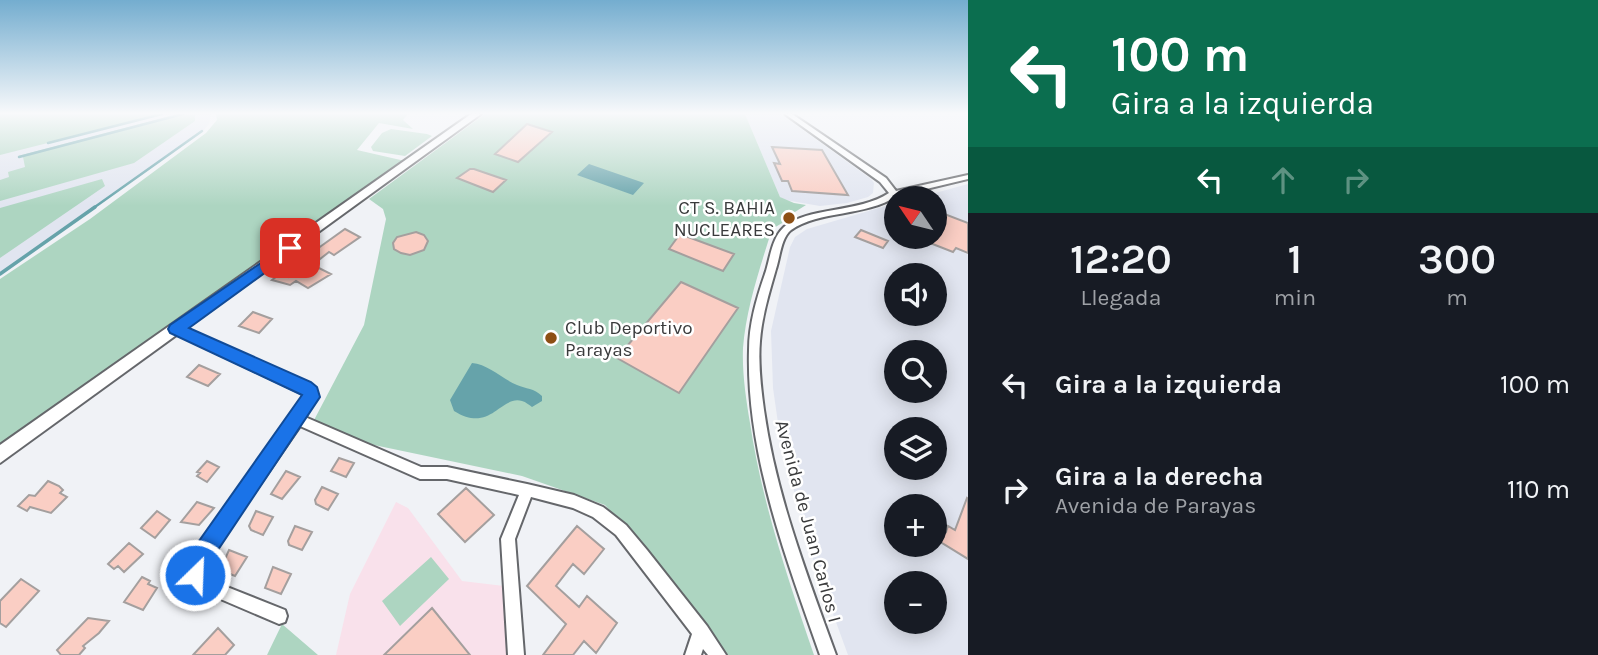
<!DOCTYPE html>
<html lang="es">
<head>
<meta charset="utf-8">
<style>
	body { margin:0; font-family:Karla,sans-serif; background:#20242c; color:#f1f3f6; height:100vh; display:flex; flex-direction:column; font-size:26px; white-space:nowrap }
	* { box-sizing:border-box; margin:0 }
	p { font-size:23px; color:#9ea1a6 }
	.icon { flex:none; width:38px; height:38px; fill:none; stroke:currentColor; stroke-width:2; stroke-linecap:round; stroke-linejoin:round }
	.map { position:relative; flex:1; overflow:hidden }
	.drawer { display:flex; flex-direction:column; background:#171b24; width:630px }
	.drawer>* { flex:none }
	.banner { background:#0b6e4f; color:#fff; overflow:hidden }
	.needle { width:46px; rotate:305deg }
	.controls { position:absolute; left:884px; top:186px; display:grid; gap:14px }
	.controls a { display:grid; place-items:center; width:63px; height:63px; border-radius:50%; background:#171b24; box-shadow:0 4px 18px #0003; font-size:35px }
	.pin { position:absolute; display:grid; place-items:center; width:60px; height:60px; color:#fff; margin:-30px; border-radius:14px; box-shadow:0 4px 10px #0006 }
	.me { position:absolute; width:77px; margin:-38px; rotate:24deg; stroke-linejoin:round; filter:drop-shadow(0 0 5px #0008) }
	.turn { display:flex; align-items:center; gap:24px; height:147px; padding:0 28px; font-size:32px }
	.turn .icon { width:91px; height:91px; stroke-width:2.5 }
	.turn b { display:block; font-size:49px; line-height:60px }
	.lanes { display:flex; align-items:center; height:66px; padding:0 28px; background:#0003; justify-content:center; gap:35px; direction:ltr }
	.lanes .off { opacity:.35 }
	.eta { display:flex; justify-content:space-evenly; align-items:center; height:119px; text-align:center }
	.eta b { font-size:42px; font-weight:600; line-height:49px }
	ul { padding:0; list-style:none }
	li { display:flex; align-items:center; gap:21px; height:105px; padding:0 28px }
	li div { flex:1 }
	li b { display:block; font-size:26px }
	li em { font-style:normal }
	main { display:flex; flex:1; min-height:0 }
	.map>svg:first-child { display:block }
</style>
</head>
<body>
<main>
<div class="map">
<svg width="968" height="655" viewBox="0 0 968 655">
	<rect width="100%" height="100%" fill="#f0f2f6"/>
	<path fill="#e1e5f0" fill-rule="evenodd" d="M0,114H211L209,124L202,132L0,276Z
		M745,114H781L871,179L874,183L873,193L868,197L847,203L820,206L785,200L780,197Z
		M968,184V655H848L813,559L781,444L773,388L771,331L790,247L795,237L807,229L896,203V236H934V198H917ZM896,275H934V313H896ZM896,352H934V390H896ZM896,429H934V467H896ZM896,506H934V544H896ZM896,583H934V621H896Z"/>
	<path fill="#f9e1eb" d="M396,502L408,508L462,581L504,586L507,655H336L350,594Z"/>
	<path fill="#add5c1" d="M0,114H163L0,155Z
		M178,114L195,115V121L134,163L0,201V180L9,177L8,172L25,167L23,157L18,156Z
		M216,114H408L403,120L413,129L379,123L357,150L405,161L0,444V279L90,219L206,133L217,120Z
		M485,114H745L780,197L794,203L806,205L787,217L789,219L772,229C760,268 746,308 743,348C742,373 746,399 750,423C762,503 788,579 814,655H728L671,581L605,505L522,476L374,445L313,422L364,325L386,219L383,209L369,199Z
		M391,129L427,134L432,136L405,156L373,151L371,147L382,133Z
		M102,179L105,186L0,258V208Z
		M431,557L449,579L400,626L382,601Z
		M282,624L318,655H267Z"/>
	<path fill="#66a3aa" d="M589,164L644,183L633,195L577,175Z
		M472,363C488,364 502,379 517,385C526,389 534,388 542,396V401L532,407C529,405 526,402 522,401C500,395 491,434 454,411L450,400Z"/>
	<g fill="none" stroke-linecap="round" stroke-linejoin="round">
		<path stroke="#66a3aa" stroke-width="2.5" d="M48,143L162,114
			M19,157L183,114
			M92,209L202,131"/>
		<path stroke="#66a3aa" stroke-width="3.5" d="M0,274L95,207"/>
	</g>
	<path fill="#facec4" stroke="#a49f9e" stroke-width="2" d="M527,124L552,132L518,162L495,154Z
		M772,147L822,150L848,195L792,191L788,181H782L774,163L780,164Z
		M470,169H474L506,180L493,192L457,178Z
		M934,210L968,223V253L956,248L953,252L930,243L934,237Z
		M345,229L360,237L334,255L329,252L320,259L310,254Z
		M861,230L888,241L883,248L855,237Z
		M416,232L424,235L428,241L424,250L410,255L401,253L394,249L393,243L397,237Z
		M680,234L734,254L723,271L669,249Z
		M307,262L331,274L308,288L296,281L290,285L272,280L281,273L288,277Z
		M681,282L738,308L679,393L617,358Z
		M253,312L272,319L259,333L239,326Z
		M199,365L220,374L208,386L187,377Z
		M339,458L354,463L346,477L331,471Z
		M207,461L219,467L207,482L197,476L200,473L197,472Z
		M286,471L300,477L282,499L271,494Z
		M48,481L59,486L63,490L60,493L67,497L51,513L30,507L27,511L18,506L29,495L35,496Z
		M322,487L338,494L328,510L316,504L315,500Z
		M466,488L494,515L465,542L438,514Z
		M967,498L968,499V559L934,538L937,527L946,532L948,526L955,530Z
		M197,502L214,508L199,525L181,522Z
		M157,511L170,520L155,538L141,528Z
		M256,511L273,517L263,535L251,530L249,526Z
		M295,526L312,532L302,550L289,545L288,541Z
		M577,526L604,549L584,574L573,564L556,586L579,607L587,596L617,623L596,653L584,641L573,655H543L566,624L527,586Z
		M129,543L143,554L124,572L118,566L114,569L108,564Z
		M229,550L247,557L235,576L220,570Z
		M273,567L291,574L281,594L265,588Z
		M142,577L150,581L148,584L157,588L143,610L124,602Z
		M21,579L39,591L6,627L0,623V601Z
		M432,608L470,655H384Z
		M88,618L109,621L99,633L83,646L85,648L79,655H61L57,650Z
		M218,628L234,645L225,655H193Z"/>
	<g fill="none" stroke-linecap="round" stroke-linejoin="round">
		<g stroke="#65676b" stroke-width="4">
			<path id="minor" d="M785,114H792L886,178L896,191L968,175V179L897,196C865,217 819,210 791,230C781,238 780,257 776,269C769,293 762,316 760,341C758,364 761,388 764,410C776,495 807,575 836,655H820C786,558 746,454 749,350C749,323 757,297 766,271C770,258 772,238 784,227C807,207 859,213 889,193L880,182Z
				M176,325L314,389L317,397L305,417L421,467H447L527,484L574,495L603,507L626,525L647,550L707,626L726,655H708L703,649L701,655H685L692,634L616,535L593,517L573,508L531,497L515,539L524,655H508L501,539L519,495L447,479H420L300,426L203,567V573L207,579L285,610L287,616L285,622L279,624L197,589L189,575L188,565L190,560L305,397V395L172,332L171,329L172,326Z"/>
		</g>
		<g stroke="#65676b" stroke-width="4">
			<path id="tertiary" d="M471,114H481L0,463V445Z"/>
		</g>
		<use href="#minor" fill="#fff" fill-rule="evenodd"/>
		<use href="#tertiary" fill="#fff" fill-rule="evenodd"/>
	</g>
	<linearGradient id="sky" x2="0" y2="1"><stop stop-color="#74adcf"/><stop offset="0.55" stop-color="#f8f9fb"/><stop offset="1" stop-color="#f8f9fb" stop-opacity="0"/></linearGradient>
	<rect width="968" height="206" fill="url(#sky)"/>
	<path fill="#1a73e8" stroke="#114b97" stroke-width="2" d="M290,243L297,248L295,251L189,328L311,382L317,387L320,397L206,568L203,583L195,587L187,583L184,565L187,558L302,395L170,333L168,329L170,325Z"/>
	<g fill="#8d4f14" stroke="#fff" stroke-width="2.5">
		<circle cx="789" cy="218" r="7"/>
		<circle cx="551" cy="338" r="7"/>
	</g>
	<g text-anchor="middle" stroke-width="5" stroke-linejoin="round" paint-order="stroke">
		<g font-size="19" fill="#3a3b3c" stroke="#fff" text-anchor="end">
			<text x="775" y="214">CT S. BAHIA<tspan x="775" dy="22">NUCLEARES</tspan></text>
			<text x="565" y="334" text-anchor="start">Club Deportivo<tspan x="565" dy="22">Parayas</tspan></text>
		</g>
		<g font-size="19" fill="#3a3b3c" stroke="#fff">
			<text transform="translate(809 521) rotate(75)" y="7">Avenida de Juan Carlos I</text>
		</g>
	</g>
</svg>
<div class="controls">
<a><svg class="needle" viewBox="-14 -14 28 28"><path d="M0-13l5 13h-10z" fill="#e53935"/><path d="M0 13l5-13h-10z" fill="#9ea1a6"/></svg></a>
<a><svg class="icon" aria-label="sound" viewBox="0 0 24 24"><path d="M4 9h4l5-4v14l-5-4H4zM17 9q2 3 0 6"/></svg></a>
<a><svg class="icon" aria-label="search" viewBox="0 0 24 24"><circle cx="10" cy="10" r="6"/><path d="M15 15l6 6"/></svg></a>
<a><svg class="icon" aria-label="layers" viewBox="0 0 24 24"><path d="M12 4l9 5-9 5-9-5zM3 14l9 5 9-5"/></svg></a>
<a>+</a>
<a>−</a>
</div>
<div class="pin" style="left:290px;top:248px;background:#d93025"><svg class="icon" aria-label="arrive" viewBox="0 0 24 24"><path d="M6 21V4h12l-3 4 3 4H6"/></svg></div>
<svg class="me" style="left:195px;top:575px" viewBox="-20 -20 40 40"><circle r="17" fill="#1a73e8" stroke="#fff" stroke-width="3"/><path d="M0-11L8 9 0 5-8 9z" fill="#fff"/></svg>
</div>
<section class="drawer">
<div class="banner">
<div class="turn"><svg class="icon" aria-label="left" viewBox="0 0 24 24"><path d="M17 20v-9H6M10 6l-5 5 5 5"/></svg><div><b>100 m</b>Gira a la izquierda</div></div>
<div class="lanes"><svg class="icon" aria-label="left" viewBox="0 0 24 24"><path d="M17 20v-9H6M10 6l-5 5 5 5"/></svg><svg class="icon off" aria-label="ahead" viewBox="0 0 24 24"><path d="M12 20V5M6 11l6-6 6 6"/></svg><svg class="icon off" aria-label="right" viewBox="0 0 24 24"><path d="M7 20v-9h11M14 6l5 5-5 5"/></svg></div>
</div>
<div class="eta">
<div><b>12:20</b><p>Llegada</p></div>
<div><b>1</b><p>min</p></div>
<div><b>300</b><p>m</p></div>
</div>
<ul>
<li><svg class="icon" aria-label="left" viewBox="0 0 24 24"><path d="M17 20v-9H6M10 6l-5 5 5 5"/></svg><div><b>Gira a la izquierda</b></div><em>100 m</em></li>
<li><svg class="icon" aria-label="right" viewBox="0 0 24 24"><path d="M7 20v-9h11M14 6l5 5-5 5"/></svg><div><b>Gira a la derecha</b><p>Avenida de Parayas</p></div><em>110 m</em></li>
</ul>
</section>
</main>
</body>
</html>
